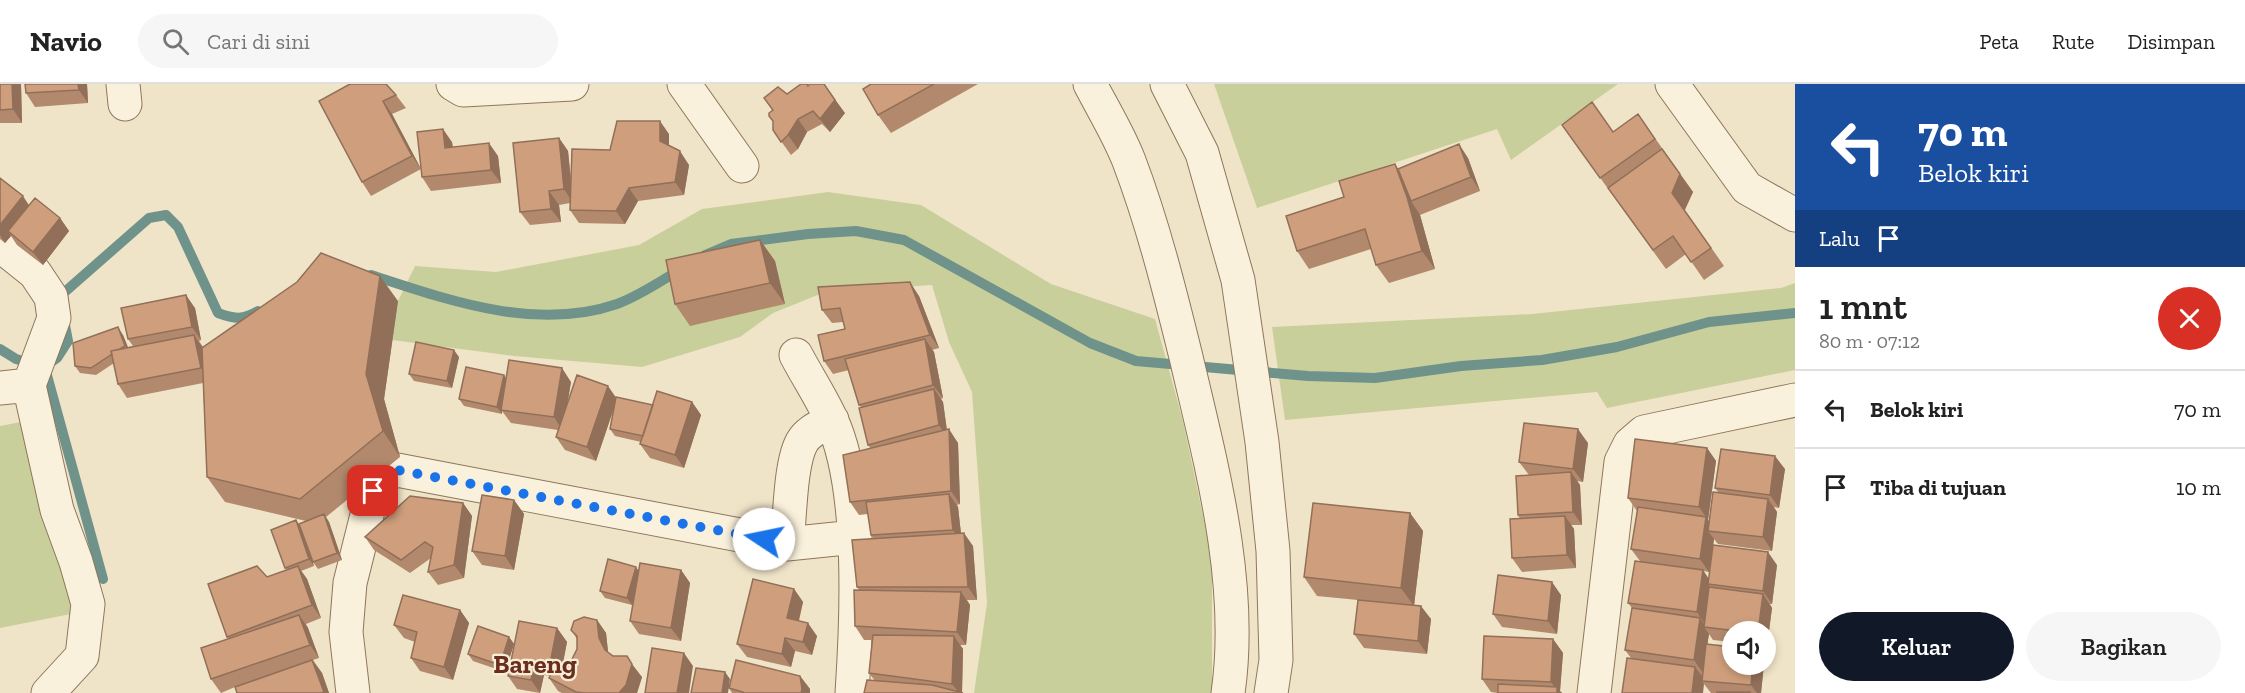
<!DOCTYPE html>
<html lang="id">
<head>
<meta charset="utf-8">
<style>
	body { margin:0; font-family:"Zilla Slab",serif; background:#f6f6f6; color:#222; height:100vh; display:flex; flex-direction:column; font-size:22px; white-space:nowrap }
	* { box-sizing:border-box; margin:0 }
	p { font-size:20px; color:#767676 }
	.icon { flex:none; width:33px; height:33px; fill:none; stroke:currentColor; stroke-width:2; stroke-linecap:round; stroke-linejoin:round }
	.map { position:relative; flex:1; overflow:hidden }
	.sheet { display:flex; flex-direction:column; background:#fff; width:450px }
	.sheet>* { flex:none }
	.banner { background:#1a4fa0; color:#fff; overflow:hidden }
	.tools { position:absolute; left:1722px; top:537px; display:grid; gap:12px }
	.tools a { display:grid; place-items:center; width:54px; height:54px; border-radius:50%; background:#fff; box-shadow:0 3px 9px #0003; font-size:30px }
	.pin { position:absolute; display:grid; place-items:center; width:51px; height:51px; color:#fff; margin:-26px; border-radius:12px; box-shadow:0 3px 9px #0006 }
	.me { position:absolute; width:66px; margin:-33px; rotate:281deg; stroke-linejoin:round; filter:drop-shadow(0 0 4px #0008) }
	.turn { display:flex; align-items:center; gap:21px; height:126px; padding:0 24px; font-size:27px }
	.turn .icon { width:78px; height:78px; stroke-width:2.5 }
	.turn b { display:block; font-size:42px; line-height:51px }
	.then { display:flex; align-items:center; height:57px; padding:0 24px; background:#0003; gap:12px; font-size:22px }
	.round { display:grid; place-items:center; flex:none; width:63px; height:63px; border-radius:32px; background:#f6f6f6 }
	.summary { display:flex; align-items:center; justify-content:space-between; height:102px; padding:0 24px }
	h1 { font-size:36px; font-weight:600; line-height:45px }
	.primary-button { display:flex; gap:12px; margin-top:auto; padding:12px 24px }
	.primary-button a { flex:1; height:69px; border-radius:36px; background:#111827; color:#fff; font-size:24px; font-weight:600; line-height:69px; text-align:center }
	.primary-button a+a { background:#f6f6f6; color:#222 }
	ul { padding:0; list-style:none }
	li { display:flex; align-items:center; gap:18px; height:78px; padding:0 24px; border-top:2px solid #e0e0e0 }
	li div { flex:1 }
	li b { display:block; font-size:22px }
	li em { font-style:normal }
	header { display:flex; align-items:center; gap:36px; box-sizing:border-box; height:84px; padding:0 30px; background:#fff; border-bottom:2px solid #e0e0e0 }
	header strong { font-size:28px }
	nav { display:flex; gap:33px; margin-inline-start:auto; font-size:21px }
	.search { width:420px; height:54px; background:#f6f6f6; display:flex; align-items:center; gap:15px; box-sizing:border-box; padding:0 21px; border-radius:33px; color:#767676; font-size:22px }
	main { display:flex; flex:1; min-height:0 }
	.map>svg:first-child { display:block }
</style>
</head>
<body>
<header>
<strong>Navio</strong>
<div class="search"><svg class="icon" aria-label="search" viewBox="0 0 24 24"><circle cx="10" cy="10" r="6"/><path d="M15 15l6 6"/></svg>Cari di sini</div>
<nav><a>Peta</a><a>Rute</a><a>Disimpan</a></nav>
</header>
<main>
<div class="map">
<svg width="1795" height="609" viewBox="0 0 1795 609">
	<rect width="100%" height="100%" fill="#f0e4c8"/>
	<path fill="#c9cf9b" d="M1214,0H1618L1511,76L1497,45L1257,124Z
		M828,108L921,121L1051,200L1155,235L1183,337L1212,474V609H974L987,519L972,308L949,258L932,201L825,208L773,229L740,253L642,283L514,272L392,256L398,217L415,182L496,188L639,161L702,125Z
		M1795,199V286L1607,324L1597,308L1285,336L1272,243L1532,230L1781,204Z
		M31,336L76,529L0,544V342Z"/>
	<g fill="none" stroke-linecap="round" stroke-linejoin="round">
		<path stroke="#6f938a" stroke-width="10" d="M705,171L731,160L808,150L856,147L904,156L1090,259L1136,277L1308,292L1375,294L1461,282L1542,276L1617,263L1709,238L1795,229
			M371,191C448,216 536,248 617,220C639,212 661,197 681,185
			M61,218L59,213L149,134L166,131L178,143L218,229C234,235 243,236 258,227
			M0,265L16,275L33,280
			M47,281L57,274L68,257L64,236
			M45,284L103,495"/>
		<g stroke="#8d765c" stroke-width="35">
			<path id="minor" d="M123,0L125,20
				M453,0L463,6L572,0
				M684,0L742,82
				M1090,0C1103,25 1119,51 1129,77C1153,140 1170,208 1186,273C1211,380 1244,499 1228,609
				M1167,0L1202,69L1238,196L1262,358L1273,467L1276,576L1271,609
				M1672,0L1747,104L1795,131
				M0,161L35,189L51,213L54,234L29,301L57,426L76,478L88,520L82,572L48,609
				M796,271C807,292 821,313 831,335C863,403 857,534 852,609
				M0,304L29,301
				M787,460C790,434 790,379 802,358C808,347 821,342 832,336
				M353,609L346,548L350,499L373,407L383,392L397,386L787,460L855,453
				M1594,609L1621,378L1630,360L1644,348L1795,316"/>
		</g>
		<use href="#minor" stroke="#faf1dc" stroke-width="33"/>
	</g>
	<path fill="#b2896c" d="M0,0H21L22,39H0Z
		M87,0L88,19L35,23L26,9Z
		M871,0H978L891,49L878,31Z
		M787,10L845,29L830,48L822,40L807,48L798,65L791,71L773,46V38L769,32L772,26L764,14Z
		M396,11L406,24L392,30L421,85L452,58L453,63L498,72L501,99L431,107L422,93L421,85L371,112L362,98L319,17Z
		M1638,30L1693,108L1685,126L1724,182L1704,196L1686,170L1666,185L1562,41L1613,48Z
		M669,50V62L689,81L684,111L638,117L625,140L579,139L570,126V119L559,121L561,138L530,141L520,128L559,54L568,67L571,96L610,66Z
		M1468,74L1480,107L1420,131L1435,185L1389,199L1376,181L1371,165L1309,185L1297,167L1344,113L1398,85Z
		M0,94L29,121L60,134L69,147L43,181L17,161L11,152L5,159L0,155Z
		M760,156L775,177L785,220L690,242L675,220Z
		M919,212L939,264L932,266L934,268L943,314L941,315L943,318L947,346L958,359L960,420L957,421L958,423L961,449L973,462L977,516H967L970,521L966,561H960L963,565L962,609L875,597L869,589L872,556H864L855,542L859,506L857,503L873,454L871,451L868,430L859,431L850,418L871,365L868,361L861,323L859,321L849,286L833,290L824,277L845,245L843,238L832,239L822,226Z
		M398,217L384,315L400,373L326,433L329,438L342,476L318,485L313,478L308,464L314,482L301,487L307,495L321,534L306,540L308,544L319,574L313,576L322,589L329,609H237L235,603L221,609L211,595L228,555L227,553L267,493L286,486L285,484L300,442L306,437L225,418L207,393L203,299L127,314L118,300L114,279L96,291L80,289L75,282L123,251L128,263L133,262L128,255L195,224L201,256L199,257L203,263Z
		M459,273L452,304L414,297L409,290Z
		M504,291L506,295L571,298L567,319L616,314L653,321L692,318L701,331L684,384L650,374L640,360L641,358L615,352L610,345L615,321L596,377L565,366L556,353L558,346L511,339L502,327V330L464,322L459,315Z
		M1588,359L1583,398L1577,397L1580,401L1582,441H1571L1574,445L1576,484L1522,488L1512,474L1520,435L1518,431L1529,391L1519,378Z
		M1707,364L1716,377L1708,436L1709,438L1718,408L1715,404L1785,385L1779,424L1774,423L1777,428L1772,467L1718,460L1714,455L1709,488L1703,487L1709,495L1777,481L1772,520H1770L1772,524L1767,562H1766V548H1732V558L1713,556L1709,550L1707,561L1764,580L1761,609H1711L1704,600L1631,574L1625,566L1632,524L1628,519L1640,477L1631,465L1637,427L1628,414Z
		M514,416L524,430L514,486L482,481L472,467Z
		M463,419L472,432L464,494L438,501L428,488L431,474L410,489L374,466L365,453Z
		M1410,429L1423,447L1414,521L1431,535L1427,570L1364,564L1354,550L1358,516L1317,512L1304,493Z
		M681,486L690,499L681,557L639,550L630,537L634,516L632,521L605,514L600,507L639,487Z
		M794,505L803,518L799,537L817,552L812,571L795,567L791,583L747,573L737,560Z
		M1561,511L1557,550L1502,543L1493,530Z
		M460,526L469,539L453,596L420,587L411,574L415,558L404,554L394,541Z
		M597,536L606,549L608,568L642,593L637,609H562L558,607L549,594L550,592L544,591L540,609L517,605L508,592L557,544L567,558L562,585L570,579L577,565V555L571,546Z
		M509,553L514,560L505,588L473,577L468,570Z
		M1553,555L1563,569L1560,607L1562,609H1498L1491,608L1482,595Z
		M800,592L810,605V609H732L729,604Z"/>
	<path fill="#916f58" d="M12,0H21L22,39L13,25Z
		M78,0H87L88,19L79,6Z
		M829,7L845,29L830,48L820,35Z
		M383,17L392,30L421,85L412,72Z
		M798,35L807,48L798,65L788,51Z
		M660,37L669,50V70L660,57Z
		M443,45L452,58L454,78L445,64Z
		M559,54L568,67L573,119L564,105Z
		M489,59L498,72L501,99L491,86Z
		M1459,60L1468,74L1480,107L1471,93Z
		M680,67L689,81L684,111L675,98Z
		M1395,80L1407,98L1411,117L1420,131L1435,185L1422,167Z
		M1680,90L1693,108L1684,127L1672,109Z
		M629,104L638,117L625,140L616,127Z
		M549,107L559,121L561,138L551,125Z
		M23,112L32,126L8,147L11,152L5,159L0,151V141Z
		M60,134L69,147L43,181L33,168Z
		M760,156L775,177L785,220L770,199Z
		M380,192L398,217L384,315L400,373L383,347L366,290Z
		M910,198L919,212L939,264L930,251Z
		M186,211L195,224L201,256L192,243Z
		M118,243L123,251L130,269L125,262Z
		M194,251L203,264L210,297L201,284Z
		M925,255L934,268L943,314L933,301Z
		M454,266L459,273L452,304L447,297Z
		M562,284L571,298L563,347L554,333Z
		M504,291L509,299L501,326L502,327V330L497,323Z
		M608,302L617,315L596,377L587,363Z
		M934,305L943,318L948,355L939,341Z
		M692,318L701,331L684,384L675,371Z
		M949,345L958,359L960,420L951,407Z
		M1578,345L1588,359L1583,398L1573,385Z
		M1707,364L1716,377L1708,436L1699,423Z
		M1775,372L1785,385L1779,424L1770,411Z
		M1571,388L1580,401L1582,441L1573,428Z
		M949,410L958,423L962,459L953,446Z
		M1768,415L1777,428L1772,467L1763,453Z
		M514,416L524,430L514,486L505,472Z
		M463,419L472,432L464,494L454,481Z
		M1410,429L1423,447L1414,522L1401,504Z
		M324,430L329,438L342,476L337,469Z
		M1565,432L1574,445L1576,484L1567,471Z
		M1706,433L1715,446L1708,447L1714,455L1709,488L1700,475Z
		M296,436L301,443L314,482L309,475Z
		M964,449L973,462L977,516L968,503Z
		M1768,468L1777,481L1772,520L1763,507Z
		M298,482L307,495L321,534L312,521Z
		M636,483L641,490L632,521L627,514Z
		M681,486L690,499L681,557L671,544Z
		M1703,486L1712,500H1708L1711,505L1706,542L1697,528Z
		M1552,498L1561,511L1557,550L1548,537Z
		M794,505L803,518L796,547L787,534Z
		M961,508L970,521L966,561L957,548Z
		M1763,510L1772,524L1767,562L1766,559V548H1758Z
		M1421,522L1431,535L1427,570L1418,557Z
		M460,526L469,539L453,596L444,583Z
		M299,531L308,544L319,574L310,561Z
		M1700,534L1706,543H1704L1709,550L1703,589L1694,576Z
		M597,536L606,549L608,567L605,566L599,554Z
		M808,539L817,552L812,571L803,558Z
		M557,544L567,558L560,593L550,580Z
		M954,552L963,565L962,609H959L952,600Z
		M509,553L514,560L505,588L500,581Z
		M785,554L795,567L791,583L782,570Z
		M1553,555L1563,569L1560,607L1562,609H1557V607L1551,598Z
		M684,569L693,582L689,609H677Z
		M312,576L322,589L329,609H324V608Z
		M535,578L544,591L540,609L531,596Z
		M632,580L642,593L637,609H619Z
		M1753,580H1764L1761,609H1757L1751,601Z
		M1695,583L1705,596L1702,597L1704,600L1703,609H1692Z
		M725,588L730,595L728,609H722Z
		M800,592L810,605V609H801Z"/>
	<path fill="#cf9f7d" stroke="#916f58" stroke-width="1.5" d="M0,0H12L13,25L0,26Z
		M25,0H78L79,6L26,9Z
		M350,0H386L396,11L383,17L412,72L362,98L319,17Z
		M801,0H807L808,2L810,0H824L835,16L820,35L813,27L798,35L788,51L781,58L773,46V37L769,32V29L773,26L764,14L778,3L787,10Z
		M871,0H934L878,31L863,5Z
		M1592,18L1613,48L1638,30L1655,55L1600,94L1562,41Z
		M617,37H660V57L680,67L675,98L629,104L616,127L570,126L572,65L610,66Z
		M443,45L445,64L489,59L491,86L422,93L417,48Z
		M559,54L564,105L549,107L551,125L520,128L513,59Z
		M1459,60L1471,93L1411,117L1398,85Z
		M1662,65L1680,90L1672,109L1711,164L1691,178L1673,152L1653,166L1608,104Z
		M1395,80L1407,113L1422,167L1376,181L1365,145L1297,167L1286,132L1344,113L1339,97Z
		M0,94L23,112L0,141Z
		M35,114L60,134L33,168L8,147Z
		M760,156L770,199L675,220L666,176Z
		M321,169L380,192L366,290L383,347L300,415L207,393L202,264L297,198Z
		M910,198L930,251L824,277L818,251L845,245L840,224L822,226L818,203Z
		M186,211L192,243L128,255L121,224Z
		M118,243L125,262L120,265L111,267L112,270L91,284L75,282L73,259Z
		M194,251L201,284L118,300L111,267Z
		M925,255L933,301L859,321L845,275Z
		M416,258L454,266L447,297L409,290Z
		M509,276L562,284L554,333L501,326Z
		M466,283L504,291L497,323L459,315Z
		M577,291L608,302L587,363L556,353Z
		M934,305L939,341L868,361L859,324Z
		M657,307L692,318L675,371L640,360Z
		M616,313L653,321L643,352L610,345Z
		M1524,339L1578,345L1573,385L1519,378Z
		M949,345L951,407L850,418L843,371Z
		M1635,355L1707,364L1699,423L1628,414Z
		M1721,365L1775,372L1770,411L1715,404Z
		M1571,388L1573,428L1518,431L1516,392Z
		M1713,408L1768,415L1763,453L1708,447Z
		M949,410L953,446L871,451L866,418Z
		M482,411L514,416L505,472L472,467Z
		M410,412L463,419L454,481L428,488L433,463L425,458L401,476L365,453Z
		M1313,419L1410,429L1401,504L1304,493Z
		M1638,423L1706,433L1700,475L1631,465Z
		M324,430L337,469L313,478L299,440Z
		M1565,432L1567,471L1512,474L1510,435Z
		M296,436L309,475L285,484L271,446Z
		M964,449L968,503H857L852,456Z
		M1713,461L1768,468L1763,507L1708,500Z
		M608,475L636,483L627,514L600,507Z
		M1635,477L1703,486L1697,528L1628,519Z
		M640,479L681,486L671,544L630,537Z
		M257,482L267,493L298,482L312,521L227,553L208,500Z
		M1498,491L1552,498L1548,537L1493,530Z
		M753,495L794,505L787,534L808,539L803,558L785,554L782,570L737,560Z
		M1709,503L1763,510L1758,548H1746L1704,543Z
		M854,506L961,508L957,548L855,542Z
		M403,511L460,526L444,583L411,574L417,548L394,541Z
		M1358,516L1421,522L1418,557L1354,550Z
		M1632,524L1700,534L1694,576L1625,566Z
		M299,531L310,561L211,595L201,564Z
		M584,533L597,536L599,554L605,566L613,572H627L632,580L626,601L619,609H585L576,608L549,594L555,583L562,585L570,579L577,565V552L571,546L574,537Z
		M519,537L557,544L550,580L535,578L531,596L508,592Z
		M478,542L509,553L500,581L468,570Z
		M873,551L954,552L952,600L869,589Z
		M1484,552L1553,555L1551,598L1482,595Z
		M1706,560L1732,563V580H1753L1751,601L1702,597Z
		M652,564L684,569L677,609H645Z
		M1627,574L1695,583L1692,609H1622Z
		M312,576L324,608L321,609H237L235,603Z
		M736,576L800,592L802,605L801,609H743V608L729,604Z
		M696,584L725,588L722,609H691Z
		M867,596L932,601L963,609H864Z
		M1498,600L1557,603V609H1498Z
		M1717,608H1750V609H1717Z"/>
	<g fill="none" stroke-linecap="round" stroke-linejoin="round">
		<path stroke="#1a73e8" stroke-width="10" stroke-dasharray="0 18" d="M373,407L383,392L397,386L764,455"/>
	</g>
	<g text-anchor="middle" stroke-width="4.5" stroke-linejoin="round" paint-order="stroke">
		<g font-size="26" font-weight="bold" fill="#6b2e1e" stroke="#f7eed8">
			<text x="535" y="589">Bareng</text>
		</g>
	</g>
</svg>
<div class="tools">
<a><svg class="icon" aria-label="sound" viewBox="0 0 24 24"><path d="M4 9h4l5-4v14l-5-4H4zM17 9q2 3 0 6"/></svg></a>
</div>
<div class="pin" style="left:373px;top:407px;background:#d93025"><svg class="icon" aria-label="arrive" viewBox="0 0 24 24"><path d="M6 21V4h12l-3 4 3 4H6"/></svg></div>
<svg class="me" style="left:764px;top:455px" viewBox="-20 -20 40 40"><circle r="19" fill="#fff"/><path d="M0-13L10 11 0 6-10 11z" fill="#1a73e8"/></svg>
</div>
<section class="sheet">
<div class="banner">
<div class="turn"><svg class="icon" aria-label="left" viewBox="0 0 24 24"><path d="M17 20v-9H6M10 6l-5 5 5 5"/></svg><div><b>70 m</b>Belok kiri</div></div>
<div class="then">Lalu<svg class="icon" aria-label="arrive" viewBox="0 0 24 24"><path d="M6 21V4h12l-3 4 3 4H6"/></svg></div>
</div>
<div class="summary"><div><h1>1 mnt</h1><p>80 m · 07:12</p></div><a class="round" style="background:#d93025;color:#fff"><svg class="icon" aria-label="close" viewBox="0 0 24 24"><path d="M6 6l12 12M18 6L6 18"/></svg></a></div>
<ul>
<li><svg class="icon" aria-label="left" viewBox="0 0 24 24"><path d="M17 20v-9H6M10 6l-5 5 5 5"/></svg><div><b>Belok kiri</b></div><em>70 m</em></li>
<li><svg class="icon" aria-label="arrive" viewBox="0 0 24 24"><path d="M6 21V4h12l-3 4 3 4H6"/></svg><div><b>Tiba di tujuan</b></div><em>10 m</em></li>
</ul>
<div class="primary-button"><a>Keluar</a><a>Bagikan</a></div>
</section>
</main>
</body>
</html>
